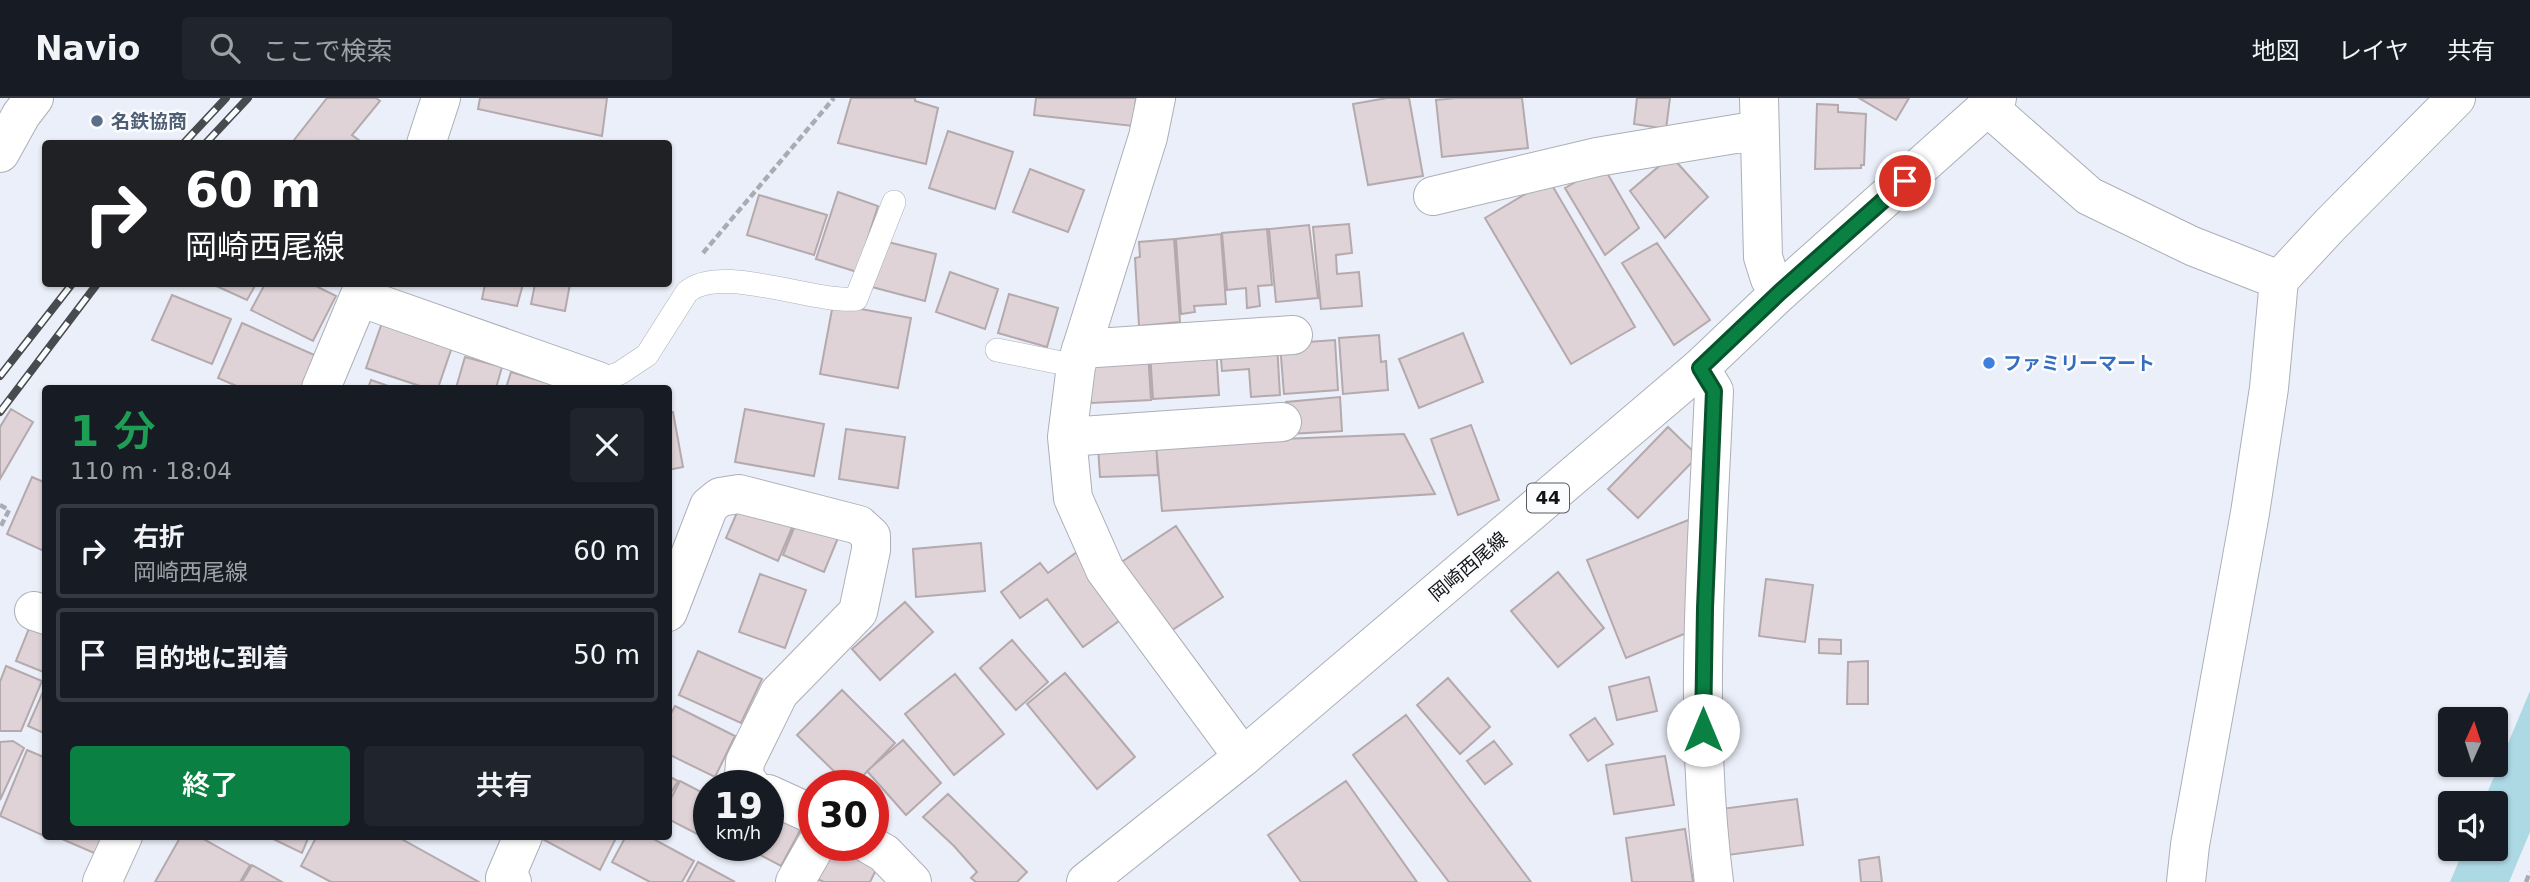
<!DOCTYPE html>
<html lang="ja">
<head>
<meta charset="utf-8">
<style>
	body { margin:0; font-family:"DejaVu Sans","Noto Sans JP",sans-serif; background:#20242c; color:#f1f3f6; height:100vh; display:flex; flex-direction:column; font-size:26px; white-space:nowrap }
	* { box-sizing:border-box; margin:0 }
	p { font-size:23px; color:#9ea1a6 }
	.icon { flex:none; width:38px; height:38px; fill:none; stroke:currentColor; stroke-width:2; stroke-linecap:round; stroke-linejoin:round }
	.map { position:relative; flex:1; overflow:hidden }
	.side { position:absolute; left:42px; top:287px; width:630px; height:455px; display:flex; flex-direction:column; background:#171b24; border-radius:7px; box-shadow:0 2px 5px #0004 }
	.side>* { flex:none }
	.hud { position:absolute; left:42px; top:42px; width:630px; height:147px; border-radius:7px; box-shadow:0 2px 5px #0004; background:#202124; color:#fff; overflow:hidden }
	.needle { width:46px; rotate:3deg }
	.tools { position:absolute; left:2438px; top:609px; display:grid; gap:14px }
	.tools a { display:grid; place-items:center; width:70px; height:70px; border-radius:7px; background:#171b24; box-shadow:0 2px 5px #0004; font-size:35px }
	.speed { position:absolute; left:693px; top:672px; display:flex; gap:14px; font-size:35px; font-weight:700; text-align:center }
	.speed>* { display:grid; place-content:center; width:91px; height:91px; border-radius:50%; background:#171b24; box-shadow:0 2px 5px #0004; line-height:1 }
	.speed small { font-size:18px; font-weight:400 }
	.speed .limit { border:10px solid #d22; background:#fff; color:#111 }
	.pin { position:absolute; display:grid; place-items:center; width:60px; height:60px; color:#fff; margin:-30px; border:4px solid #fff; border-radius:50%; box-shadow:0 2px 7px #0007 }
	.me { position:absolute; width:77px; margin:-38px; rotate:0deg; stroke-linejoin:round; filter:drop-shadow(0 0 5px #0008) }
	.turn { display:flex; align-items:center; gap:24px; height:147px; padding:0 28px; font-size:32px }
	.turn .icon { width:91px; height:91px; stroke-width:2.5 }
	.turn b { display:block; font-size:49px; line-height:60px }
	.round { display:grid; place-items:center; flex:none; width:74px; height:74px; border-radius:7px; background:#20242c }
	.head { display:flex; align-items:center; justify-content:space-between; height:119px; padding:0 28px }
	h1 { font-size:42px; font-weight:600; line-height:52px; color:#1e9e55 }
	.cta { display:flex; gap:14px; margin-top:auto; padding:14px 28px }
	.cta a { flex:1; height:80px; border-radius:7px; background:#0b8043; color:#fff; font-size:28px; font-weight:600; line-height:80px; text-align:center }
	.cta a+a { background:#20242c; color:#f1f3f6 }
	ul { padding:0; list-style:none }
	li { display:flex; align-items:center; gap:21px; height:94px; margin:0 14px 10px; padding:0 14px; border:4px solid #363941; border-radius:7px }
	li div { flex:1 }
	li b { display:block; font-size:26px }
	li em { font-style:normal }
	header { display:flex; align-items:center; gap:42px; box-sizing:border-box; height:98px; padding:0 35px; background:#171b24; border-bottom:2px solid #363941 }
	header strong { font-size:33px }
	nav { display:flex; gap:38px; margin-inline-start:auto; font-size:24px }
	.search { width:490px; height:63px; background:#20242c; display:flex; align-items:center; gap:18px; box-sizing:border-box; padding:0 24px; border-radius:7px; color:#9ea1a6; font-size:26px }
	.map>svg:first-child { display:block }
</style>
</head>
<body>
<header>
<strong>Navio</strong>
<div class="search"><svg class="icon" aria-label="search" viewBox="0 0 24 24"><circle cx="10" cy="10" r="6"/><path d="M15 15l6 6"/></svg>ここで検索</div>
<nav><a>地図</a><a>レイヤ</a><a>共有</a></nav>
</header>
<div class="map">
<svg width="2530" height="784" viewBox="0 0 2530 784">
	<rect width="100%" height="100%" fill="#ebeff9"/>
	<path fill="#add9e5" d="M2530,593V734L2509,784H2450L2464,751H2496V705H2483Z"/>
	<path fill="#dfd3d7" stroke="#b4a9ac" stroke-width="2" d="M327,0H376L380,3L352,37L364,46H291Z
		M480,0H607L602,38L478,11Z
		M851,0H915V3L938,10L926,66L838,45Z
		M1036,0H1136L1133,28L1034,17Z
		M1387,0H1409L1423,78L1368,87L1353,6Z
		M1456,0H1522L1528,50L1442,59L1436,2Z
		M1637,0H1670L1666,31L1634,26Z
		M1859,0H1909L1896,22Z
		M1817,6L1838,7V14L1866,16L1864,67H1861V70L1815,71Z
		M948,33L1013,54L995,111L929,90Z
		M1671,58L1708,99L1665,140L1630,93Z
		M1603,68L1639,130L1605,157L1565,90Z
		M1030,71L1084,92L1068,134L1013,114Z
		M1549,82L1635,229L1571,266L1485,120Z
		M838,94L878,108L857,174L816,161Z
		M759,97L827,117L814,157L747,137Z
		M1349,126L1352,155L1336,157L1337,176L1359,174L1362,208L1321,211L1313,129Z
		M1309,127L1318,200L1276,204L1269,131Z
		M1267,131L1272,187L1258,188L1260,208L1247,210L1246,190L1227,192L1222,135Z
		M1221,136L1226,206L1194,208L1195,214L1181,216L1176,141Z
		M1174,141L1180,224L1139,228L1135,160L1140,159L1139,144Z
		M884,143L936,156L925,203L872,189Z
		M1657,145L1710,222L1674,247L1622,165Z
		M950,174L998,191L985,231L936,214Z
		M212,186H256L247,202Z
		M265,186H312L336,198L313,243L251,212Z
		M485,186H523L517,208L482,201Z
		M535,186H570L565,213L531,206Z
		M1009,196L1058,210L1047,249L998,235Z
		M172,197L231,221L212,266L152,242Z
		M833,206L911,220L898,290L820,276Z
		M383,222L453,246L438,290H426L366,270Z
		M242,225L319,259L305,290H241L218,280Z
		M1463,235L1483,284L1419,310L1399,261Z
		M1379,237L1381,264L1386,263L1388,292L1343,296L1339,240Z
		M1335,242L1338,292L1284,296L1280,246Z
		M1277,246L1280,297L1251,299L1249,271L1222,273L1220,250Z
		M1216,250L1219,297L1153,301L1150,254Z
		M1148,254L1151,302L1091,305L1089,257Z
		M465,259L502,269L496,290H456Z
		M511,274L565,290H506Z
		M371,282L394,290H368Z
		M1340,299L1342,333L1289,336L1286,304Z
		M11,311L33,324L0,381V329Z
		M745,311L824,326L814,378L735,364Z
		M668,314H673L683,369L668,372Z
		M1471,327L1499,402L1458,417L1431,341Z
		M1668,329L1698,358L1638,420L1608,391Z
		M846,331L905,339L898,390L839,381Z
		M1404,336L1435,396L1162,413L1156,346Z
		M1156,346L1158,377L1100,379L1098,349Z
		M32,379L46,385V454L7,436Z
		M742,403L794,425L778,463L726,440Z
		M1691,421L1696,531L1626,560L1587,462Z
		M796,425L840,435L824,474L783,457Z
		M1176,428L1223,499L1166,536L1120,465Z
		M981,445L985,493L916,499L913,451Z
		M1077,454L1126,518L1083,549L1047,501L1020,520L1001,494L1040,465L1048,475Z
		M1558,474L1604,530L1558,569L1511,513Z
		M760,476L806,492L785,550L739,534Z
		M1766,481L1813,487L1805,544L1759,538Z
		M905,504L933,534L880,582L852,551Z
		M32,523L46,528V575L16,563Z
		M1819,541L1841,542V556L1819,555Z
		M1012,542L1048,584L1016,612L980,570Z
		M698,553L762,581L741,625L679,597Z
		M1868,563V606H1847L1848,564Z
		M6,568L42,583L21,633H0V584Z
		M1065,575L1135,659L1097,691L1027,606Z
		M955,576L1004,636L954,677L905,616Z
		M1649,579L1657,613L1617,622L1609,589Z
		M1448,580L1490,629L1460,656L1417,607Z
		M46,587V636L28,628Z
		M842,592L895,645L853,688H849L797,637Z
		M675,608L735,638L715,679L668,656V621Z
		M1406,617L1531,784H1449L1353,657Z
		M1595,620L1613,646L1588,663L1570,637Z
		M903,642L941,685L906,717L867,673Z
		M13,643L24,650L0,702V644Z
		M1494,643L1512,666L1485,686L1467,663Z
		M27,652L46,660V728L42,737L0,718Z
		M1665,658L1674,707L1614,716L1606,667Z
		M668,678L678,683L668,700Z
		M680,683L709,698V742L668,721V706Z
		M1346,683L1417,784H1301L1268,737Z
		M948,696L1027,774L1017,784H976L971,780L977,774L954,748L923,719Z
		M1797,701L1803,747L1728,757L1721,711Z
		M768,711L802,729L781,768L742,747H768Z
		M1685,731L1693,784H1632L1626,740Z
		M55,738H109L101,758Z
		M181,738H198L250,767L240,784H155Z
		M267,738H309L302,755Z
		M317,738H396L479,784H331L301,768Z
		M537,738H617L600,772Z
		M626,738H648L694,763L682,784H650L612,764Z
		M835,747H843L879,766L870,784H824L817,781Z
		M1879,759L1882,784H1861L1859,762Z
		M698,764L735,784H687Z
		M252,767L282,784H242Z"/>
	<g fill="none" stroke-linecap="round" stroke-linejoin="round">
		<g stroke="#abafb8" stroke-width="24">
			<path id="service" d="M997,252L1076,268
				M598,283L620,275L647,257L687,194C720,165 811,205 856,201L894,104"/>
		</g>
		<g stroke="#abafb8" stroke-width="40">
			<path id="minor" d="M1156,0L1148,39L1076,268L1067,339L1073,400L1105,472L1243,659
				M1759,0L1763,159L1770,181L1780,194
				M1988,9L2089,98L2192,148L2279,182
				M426,46L441,0
				M0,55L21,17L34,0
				M1433,98L1597,59L1759,32
				M1081,251L1293,237
				M1700,270L1714,293C1707,456 1693,621 1714,784
				M321,290L359,199L598,283
				M1067,339L1282,324
				M34,513L46,517
				M668,514L709,408L720,399L739,396L859,427L871,438V452L858,514L779,595L745,664L744,678L751,688
				M768,696L814,717
				M870,747L884,755L912,784
				M102,784L123,738
				M512,784L505,780L523,738
				M795,784L816,747
				M2186,784L2190,747L2250,415L2269,290L2279,182L2330,127L2456,0"/>
		</g>
		<g stroke="#abafb8" stroke-width="40">
			<path id="primary" d="M1086,784L1243,659L1700,270L1780,194L1997,0"/>
		</g>
		<path stroke="#a8acb3" stroke-width="4.5" stroke-dasharray="7 3.5" stroke-linecap="butt" d="M703,155L834,0
			M0,407L9,412L0,430
			M2526,784L2530,774"/>
		<use href="#service" stroke="#fff" stroke-width="23"/>
		<use href="#minor" stroke="#fff" stroke-width="38"/>
		<use href="#primary" stroke="#fff" stroke-width="38"/>
		<g stroke="#474a4f" stroke-width="8">
			<path id="rail" d="M183,46L226,0
				M205,46L248,0
				M0,278L72,186
				M0,314L97,186"/>
		</g>
		<use href="#rail" stroke="#fbfcfe" stroke-width="5" stroke-dasharray="16" stroke-linecap="butt"/>
	</g>
	<g fill="none" stroke-linecap="round" stroke-linejoin="round">
		<g stroke="#07532c" stroke-width="18">
			<path id="route" d="M1703,632L1705,510L1714,293L1700,270L1780,194L1905,83"/>
		</g>
		<use href="#route" stroke="#0b8043" stroke-width="12"/>
	</g>
	<circle fill="#5c6f8a" stroke="#fbfcfe" stroke-width="2.5" cx="97" cy="23" r="7"/>
	<circle fill="#3f7fe0" stroke="#fbfcfe" stroke-width="2.5" cx="1989" cy="265" r="7"/>
	<g text-anchor="middle" stroke-width="5" stroke-linejoin="round" paint-order="stroke">
		<rect fill="#fbfcfe" stroke="#585a5c" stroke-width="2" x="1527" y="385.5" width="42" height="29" rx="5"/>
		<g font-size="18" font-weight="bold" fill="#121417">
			<text x="1548" y="406">44</text>
		</g>
		<g font-size="19" font-weight="bold" fill="#4e5e75" stroke="#fbfcfe" text-anchor="start">
			<text x="111" y="30">名鉄協商</text>
		</g>
		<g font-size="19" font-weight="bold" fill="#366cbe" stroke="#fbfcfe" text-anchor="start">
			<text x="2003" y="272">ファミリーマート</text>
		</g>
		<g font-size="19" fill="#121417" stroke="#fbfcfe">
			<text transform="translate(1468 468) rotate(-40)" y="7">岡崎西尾線</text>
		</g>
	</g>
</svg>
<div class="tools">
<a><svg class="needle" viewBox="-14 -14 28 28"><path d="M0-13l5 13h-10z" fill="#e53935"/><path d="M0 13l5-13h-10z" fill="#9ea1a6"/></svg></a>
<a><svg class="icon" aria-label="sound" viewBox="0 0 24 24"><path d="M4 9h4l5-4v14l-5-4H4zM17 9q2 3 0 6"/></svg></a>
</div>
<div class="speed"><div>19<small>km/h</small></div><div class="limit">30</div></div>
<div class="pin" style="left:1905px;top:83px;background:#d93025"><svg class="icon" aria-label="arrive" viewBox="0 0 24 24"><path d="M6 21V4h12l-3 4 3 4H6"/></svg></div>
<svg class="me" style="left:1703px;top:632px" viewBox="-20 -20 40 40"><circle r="19" fill="#fff"/><path d="M0-13L10 11 0 6-10 11z" fill="#0b8043"/></svg>
<div class="hud">
<div class="turn"><svg class="icon" aria-label="right" viewBox="0 0 24 24"><path d="M7 20v-9h11M14 6l5 5-5 5"/></svg><div><b>60 m</b>岡崎西尾線</div></div>
</div>
<section class="side">
<div class="head"><div><h1>1 分</h1><p>110 m · 18:04</p></div><a class="round"><svg class="icon" aria-label="close" viewBox="0 0 24 24"><path d="M6 6l12 12M18 6L6 18"/></svg></a></div>
<ul>
<li><svg class="icon" aria-label="right" viewBox="0 0 24 24"><path d="M7 20v-9h11M14 6l5 5-5 5"/></svg><div><b>右折</b><p>岡崎西尾線</p></div><em>60 m</em></li>
<li><svg class="icon" aria-label="arrive" viewBox="0 0 24 24"><path d="M6 21V4h12l-3 4 3 4H6"/></svg><div><b>目的地に到着</b></div><em>50 m</em></li>
</ul>
<div class="cta"><a>終了</a><a>共有</a></div>
</section>
</div>
</body>
</html>
